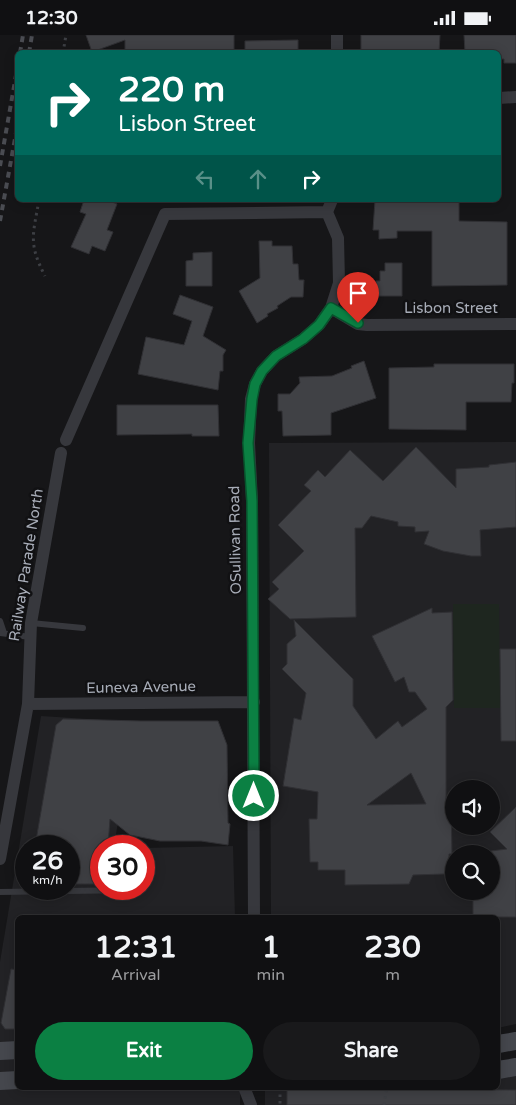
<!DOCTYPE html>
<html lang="en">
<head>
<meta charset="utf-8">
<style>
	body { margin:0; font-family:"Varela Round",sans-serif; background:#19191b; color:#f1f3f6; height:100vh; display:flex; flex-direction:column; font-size:19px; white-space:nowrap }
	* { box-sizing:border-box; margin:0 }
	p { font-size:16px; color:#9c9d9f }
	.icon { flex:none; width:28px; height:28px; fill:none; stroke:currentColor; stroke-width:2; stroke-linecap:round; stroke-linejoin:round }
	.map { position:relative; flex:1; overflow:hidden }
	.details { position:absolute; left:15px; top:880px; width:485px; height:175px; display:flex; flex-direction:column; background:#101012; border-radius:8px; box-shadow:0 2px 12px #0003,0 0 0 1px #303032 }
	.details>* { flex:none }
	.hud { position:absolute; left:15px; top:15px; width:486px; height:152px; border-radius:8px; box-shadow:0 2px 12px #0003,0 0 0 1px #303032; background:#00695c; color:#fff; overflow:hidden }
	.fabs { position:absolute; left:445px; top:745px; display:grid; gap:10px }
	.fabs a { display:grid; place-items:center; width:55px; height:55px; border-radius:50%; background:#101012; box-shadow:0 2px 12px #0003,0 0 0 1px #303032; font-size:25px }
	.speed { position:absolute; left:15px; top:800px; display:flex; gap:10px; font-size:25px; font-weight:700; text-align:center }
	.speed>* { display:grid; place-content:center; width:65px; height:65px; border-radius:50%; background:#101012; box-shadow:0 2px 12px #0003,0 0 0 1px #303032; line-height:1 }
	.speed small { font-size:12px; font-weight:400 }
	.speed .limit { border:8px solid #d22; background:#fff; color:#111 }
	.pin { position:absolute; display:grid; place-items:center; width:42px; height:42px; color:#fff; margin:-51px -21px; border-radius:50% 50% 50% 0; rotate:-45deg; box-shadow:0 0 5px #0007 }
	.pin .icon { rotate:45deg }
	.me { position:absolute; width:55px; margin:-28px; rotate:0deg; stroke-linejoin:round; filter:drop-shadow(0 0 4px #0008) }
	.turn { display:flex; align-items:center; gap:18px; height:105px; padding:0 20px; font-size:22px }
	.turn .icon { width:65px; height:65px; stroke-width:2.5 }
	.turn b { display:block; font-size:35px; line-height:42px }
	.lanes { display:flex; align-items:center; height:48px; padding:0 20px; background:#0003; justify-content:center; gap:25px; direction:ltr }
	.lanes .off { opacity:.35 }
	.eta { display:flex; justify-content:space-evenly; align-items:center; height:85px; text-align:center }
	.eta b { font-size:30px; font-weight:700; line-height:35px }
	.cta { display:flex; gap:10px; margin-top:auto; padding:10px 20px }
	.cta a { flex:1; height:58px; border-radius:30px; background:#0b8043; color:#fff; font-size:20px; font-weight:700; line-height:58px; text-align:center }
	.cta a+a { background:#19191b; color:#f1f3f6 }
	.status { display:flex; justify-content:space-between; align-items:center; height:35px; padding:0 25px; background:#101012; direction:ltr }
	.status svg { height:14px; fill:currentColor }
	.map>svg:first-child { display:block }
</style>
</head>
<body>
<div class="status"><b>12:30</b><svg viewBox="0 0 49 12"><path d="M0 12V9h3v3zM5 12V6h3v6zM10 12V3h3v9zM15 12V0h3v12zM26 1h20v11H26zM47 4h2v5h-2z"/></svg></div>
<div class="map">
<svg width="516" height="1070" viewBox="0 0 516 1070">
	<rect width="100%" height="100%" fill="#161618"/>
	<path fill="#222225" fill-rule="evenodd" d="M516,407V989L498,993V882H271L269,408ZM454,754H491V791H454ZM454,819H491V856H454Z
		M41,681L135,687L114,811H101V854H144V813L233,811L235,882H18V1052L240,1053V1070H0V927ZM26,811H69V854H26Z
		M516,1038V1070H265V1052H498V1042Z"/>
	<path fill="#1e261f" d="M453,569H499L500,673H454Z"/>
	<path fill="#404145" stroke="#303034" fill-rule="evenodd" d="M86,0H234V18H125V5L92,17Z
		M361,0H440L439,18H361Z
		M464,0H516V28H504V24H499V18H465Z
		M298,5V18H245V6Z
		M84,165H107L117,169L107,195L113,197L105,216L92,211L89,219L71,212L86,179L80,177Z
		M375,165H459V186L507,187V250L432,251V196H397V203L379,204V195H373Z
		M259,206H272V211H292L293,229H298L299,245H304L303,262H291L277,271L278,273L267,279L268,281L257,288L239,256L260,243Z
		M212,217V251H186V226L193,225V218Z
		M385,228H402V261H376V246H380V236H385Z
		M180,260L213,272L203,301L226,315L223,320V336H220L218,355L138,339L146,302L184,310L192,286L173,279Z
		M364,326L376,363L331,378V400L283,401L282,376H278V359H290L300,348L299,342L332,341L352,333L351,331Z
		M434,329H514V348H512L511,367H466V395L389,394V333L434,332Z
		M117,370H218L219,401H192V399L117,400Z
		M416,412L456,453V434L489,432V430L516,427V492L480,495L481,521H471L443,516L424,509L429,496L415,497V492L398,491V487L371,481L362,493H355L356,582L290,584L268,564L279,554L272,547L304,516L278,490L311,456L304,450L318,435L325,442L350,415L383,446Z
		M432,573V578L452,577L453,665L446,672V767H451L452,819H449V834L444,839L413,840L409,849L345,850V835H318V827H310L309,784H317L318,757L283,751L294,683L301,685L306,658L282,634L287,629V609L296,601L294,585L353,644V671L376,704L398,686L402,692L427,674L415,657H409L404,642L395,647L372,601ZM411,738L426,769L367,770Z
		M500,614H516V706H501Z
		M63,684L141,686H218L227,710L228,788L230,789L228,810L201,806H160L130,800L110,784L108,811H101V849H69V811H35L56,690Z
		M516,772V882H473V856H491V816L507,814L490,797Z
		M11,934L18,935V994H5L1,988Z
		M356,1054L516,1055V1070H287V1055Z"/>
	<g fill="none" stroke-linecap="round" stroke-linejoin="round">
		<path stroke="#3d3f44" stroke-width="3" stroke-dasharray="2.5 4" stroke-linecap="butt" d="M63,18L66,0
			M39,165C33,200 28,208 45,241
			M280,1053V1070
			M384,1070L387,1052"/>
		<path stroke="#37383d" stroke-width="6" d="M0,586L4,598
			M31,588L83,593
			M0,598L30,602
			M0,857L135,855"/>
		<path stroke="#37383d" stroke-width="12" d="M337,0V18
			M499,63L516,62
			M331,273L358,289L367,290L516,289
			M66,405L165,179L327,177
			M28,669L254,667
			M0,824L28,669L31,588L61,418
			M254,882L252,466L249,408L251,364L255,349L262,336L276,321L303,304L319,290L331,273L339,248L338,203L327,177L332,165
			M244,1052L251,1070"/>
		<path stroke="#45474d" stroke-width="18" d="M498,1009L516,1006
			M0,1016L18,1015
			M498,1035L516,1032
			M0,1046L18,1045"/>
		<path stroke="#4a4c52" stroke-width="4" stroke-dasharray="6 5" stroke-linecap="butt" d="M20,18L23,0
			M29,18L32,0
			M0,131L18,29
			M0,186L18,87"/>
	</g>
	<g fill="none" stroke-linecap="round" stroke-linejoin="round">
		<g stroke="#07532c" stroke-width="12">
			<path id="route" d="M254,761L252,466L248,408L252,364L255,349L262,336L276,321L303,304L319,290L331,273L358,288"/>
		</g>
		<use href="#route" stroke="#0b8043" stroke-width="9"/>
	</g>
	<g text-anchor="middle" stroke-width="5" stroke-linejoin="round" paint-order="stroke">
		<g font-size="15" fill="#a8adb8" stroke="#111113">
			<text x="451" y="278">Lisbon Street</text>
			<text transform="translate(235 505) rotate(-91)" y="5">OSullivan Road</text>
			<text transform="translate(26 530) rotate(-81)" y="5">Railway Parade North</text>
			<text transform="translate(141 652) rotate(-1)" y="5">Euneva Avenue</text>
		</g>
	</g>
</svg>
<div class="fabs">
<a><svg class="icon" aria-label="sound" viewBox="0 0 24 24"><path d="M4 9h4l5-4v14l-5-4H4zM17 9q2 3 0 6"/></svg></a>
<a><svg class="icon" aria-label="search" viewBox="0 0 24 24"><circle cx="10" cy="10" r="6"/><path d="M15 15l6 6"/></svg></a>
</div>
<div class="speed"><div>26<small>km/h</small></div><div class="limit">30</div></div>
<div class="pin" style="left:358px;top:288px;background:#d93025"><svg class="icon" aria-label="arrive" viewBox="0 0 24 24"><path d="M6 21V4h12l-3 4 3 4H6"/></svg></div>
<svg class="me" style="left:254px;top:761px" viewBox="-20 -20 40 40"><circle r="17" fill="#0b8043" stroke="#fff" stroke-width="3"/><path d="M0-11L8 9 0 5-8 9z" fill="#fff"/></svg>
<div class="hud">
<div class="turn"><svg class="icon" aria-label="right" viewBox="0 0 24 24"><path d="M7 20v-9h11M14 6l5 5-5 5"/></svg><div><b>220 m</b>Lisbon Street</div></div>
<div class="lanes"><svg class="icon off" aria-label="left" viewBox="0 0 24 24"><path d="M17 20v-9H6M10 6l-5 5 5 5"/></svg><svg class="icon off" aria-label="ahead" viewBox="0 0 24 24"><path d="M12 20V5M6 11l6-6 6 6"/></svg><svg class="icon" aria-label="right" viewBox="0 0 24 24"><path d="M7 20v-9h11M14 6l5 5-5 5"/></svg></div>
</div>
<section class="details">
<div class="eta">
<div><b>12:31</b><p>Arrival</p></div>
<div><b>1</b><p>min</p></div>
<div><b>230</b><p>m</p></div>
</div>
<div class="cta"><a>Exit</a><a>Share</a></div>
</section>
</div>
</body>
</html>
